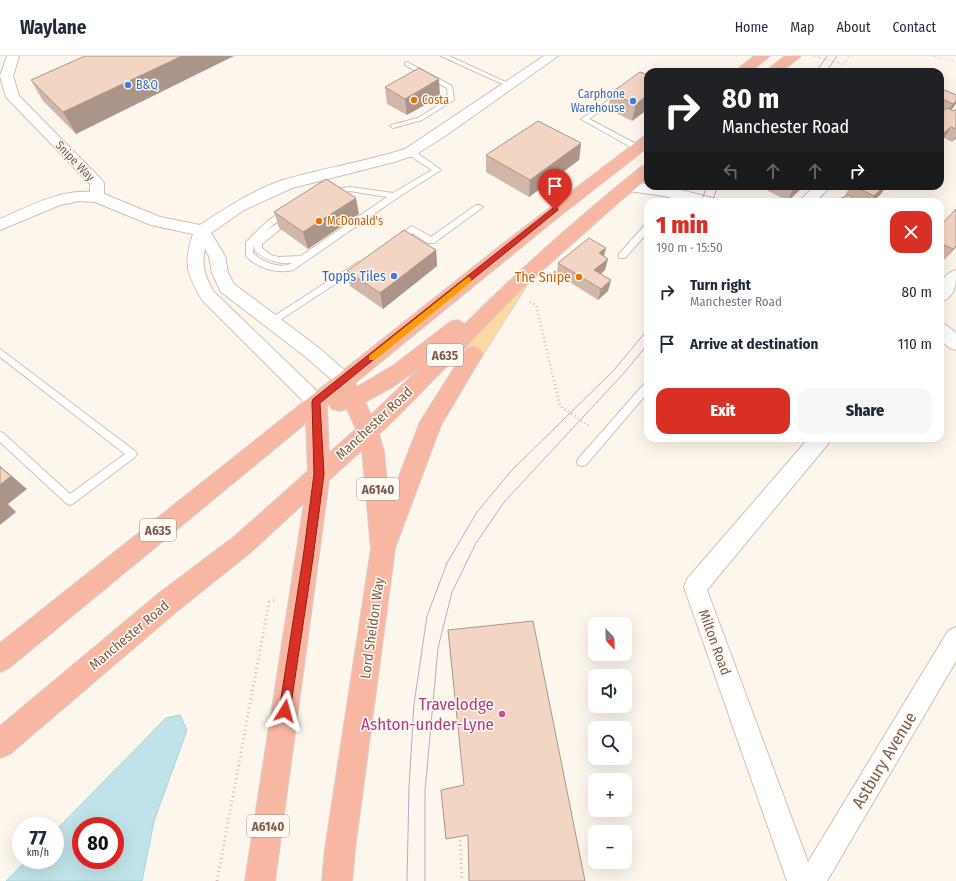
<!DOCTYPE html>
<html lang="en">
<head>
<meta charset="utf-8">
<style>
	body { margin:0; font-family:"Fira Sans Condensed",sans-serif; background:#f6f6f7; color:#1f2937; height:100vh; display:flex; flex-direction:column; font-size:15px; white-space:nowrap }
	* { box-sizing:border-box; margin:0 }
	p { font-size:13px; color:#747a83 }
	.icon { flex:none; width:22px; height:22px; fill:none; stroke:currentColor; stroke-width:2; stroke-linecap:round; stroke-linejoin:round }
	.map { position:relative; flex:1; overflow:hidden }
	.panel { position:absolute; left:644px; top:142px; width:300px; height:244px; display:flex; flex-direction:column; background:#fff; border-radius:12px; box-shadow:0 4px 16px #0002 }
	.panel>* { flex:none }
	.banner { position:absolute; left:644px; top:12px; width:300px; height:122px; border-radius:12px; box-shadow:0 4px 16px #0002; background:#202124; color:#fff; overflow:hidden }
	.needle { width:26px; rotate:157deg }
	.tools { position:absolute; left:588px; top:561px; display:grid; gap:8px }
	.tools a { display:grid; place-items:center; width:44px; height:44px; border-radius:8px; background:#fff; box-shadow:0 4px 16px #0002; font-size:20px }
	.speed { position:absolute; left:12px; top:761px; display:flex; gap:8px; font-size:20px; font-weight:700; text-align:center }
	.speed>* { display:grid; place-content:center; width:52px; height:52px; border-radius:50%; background:#fff; box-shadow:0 4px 16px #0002; line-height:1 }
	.speed small { font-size:10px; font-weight:400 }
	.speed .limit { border:6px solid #d22; background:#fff; color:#111 }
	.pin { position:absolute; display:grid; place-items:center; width:34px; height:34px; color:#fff; margin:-41px -17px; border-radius:50% 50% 50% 0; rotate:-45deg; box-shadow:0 0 4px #0007 }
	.pin .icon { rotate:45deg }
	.me { position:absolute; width:44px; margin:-22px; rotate:8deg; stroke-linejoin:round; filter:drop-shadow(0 0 3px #0008) }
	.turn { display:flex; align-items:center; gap:14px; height:84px; padding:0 12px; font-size:18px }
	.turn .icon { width:52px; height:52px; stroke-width:2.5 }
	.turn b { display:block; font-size:28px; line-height:34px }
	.lanes { display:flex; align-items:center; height:38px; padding:0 12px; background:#0003; justify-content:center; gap:20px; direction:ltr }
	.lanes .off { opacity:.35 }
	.round { display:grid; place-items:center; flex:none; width:42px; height:42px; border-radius:12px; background:#f6f6f7 }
	.head { display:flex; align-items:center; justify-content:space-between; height:68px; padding:0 12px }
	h1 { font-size:24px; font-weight:800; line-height:30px; color:#d93025 }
	.action { display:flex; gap:8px; margin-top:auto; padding:8px 12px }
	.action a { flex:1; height:46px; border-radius:12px; background:#d93025; color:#fff; font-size:16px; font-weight:800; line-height:46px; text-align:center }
	.action a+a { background:#f6f6f7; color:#1f2937 }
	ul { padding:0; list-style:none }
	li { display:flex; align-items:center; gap:12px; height:52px; padding:0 12px }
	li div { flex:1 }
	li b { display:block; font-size:15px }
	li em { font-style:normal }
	header { display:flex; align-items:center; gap:24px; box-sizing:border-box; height:56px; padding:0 20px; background:#fff; border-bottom:1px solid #e0e1e3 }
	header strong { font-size:19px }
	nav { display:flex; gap:22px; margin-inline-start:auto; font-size:14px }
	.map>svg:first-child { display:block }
</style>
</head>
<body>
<header>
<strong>Waylane</strong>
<nav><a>Home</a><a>Map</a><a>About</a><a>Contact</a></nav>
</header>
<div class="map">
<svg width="956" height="825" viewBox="0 0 956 825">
	<rect width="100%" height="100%" fill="#fdf6ec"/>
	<path fill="#bfe3e8" stroke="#a5d3da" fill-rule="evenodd" d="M180,659L187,674L154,765L142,825H6L27,804H55V775L166,662ZM81,770H115V804H81Z"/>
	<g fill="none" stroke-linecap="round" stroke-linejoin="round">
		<g stroke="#d1beb0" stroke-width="2">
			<path id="lane" d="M441,0H449L512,29L507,30Z
				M407,6L452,30L454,44L422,64L393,72L390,70L391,69L418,62L448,43L447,32L405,9V7Z
				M619,37L624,38L589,63L640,90V94H636L581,63Z
				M407,94H413L441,114L397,142L293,214C277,218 257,212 246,200V186C255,178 276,153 289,155L290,157L274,168L265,176L286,161H292L293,163L262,188V192L271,199L278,201L301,200L387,141L350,135L331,138H328V134L350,131L393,137L432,114L407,98ZM254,188L255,195C266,204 277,208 292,207C281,214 261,206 253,197Z
				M676,135H679L683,137L675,146H667Z
				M476,149H479L483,151L434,187H428L412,177L399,186H393L392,184L412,170L431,181Z
				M648,168V176L625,202H619V198L645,169Z
				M358,206L362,209L361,211L274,268H268L267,266L268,264Z
				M0,293L135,395L137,398L135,401L74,447L70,449L66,447L0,386V376L3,377L70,438L125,398L0,301Z
				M648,326V336L586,409L582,410L578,409L577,406L578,403L645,327Z"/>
		</g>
		<g stroke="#d1beb0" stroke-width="2">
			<path id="street" d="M7,0H19L13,20L19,40L102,124L104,127V138L160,161L200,169C226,152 253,134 283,124C323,112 365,106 405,93L544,0H558L445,80L415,99L394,106L292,132L244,154L211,177L225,200L228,217L234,228L319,292L350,319L353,324L350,329L344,331L338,329L307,302L221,236L212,217L209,200L205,193C201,209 205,221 214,236L323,341L325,346L323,351L316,354L309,351L202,244C187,218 183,208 193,178L151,169L95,146L79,145L60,149L0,174V163C28,151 58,134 90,136V128L6,41L0,20Z
				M626,126L648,128V130L669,131L716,143L719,146H694L658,139L621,134L619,131L621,128Z
				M815,130H831L815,146H798Z
				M956,214C956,228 956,241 940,246C940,232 940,219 956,214Z
				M940,267L946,269L956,277V294L950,292L940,284Z
				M809,382H831L828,388L707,534L808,806L948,575L956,571V605L827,825H787L684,531L687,523Z"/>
		</g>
		<g stroke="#dad1cd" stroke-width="2">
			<path id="primary" d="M517,223L523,225L526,230L480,303L473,306L466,303L463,298L466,293L511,225Z"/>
		</g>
		<g stroke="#dad1cd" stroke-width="2">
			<path id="highway" d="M754,0H770L750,16H734Z
				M785,0H801L781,16H765Z
				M648,79V91L551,167L355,327L357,331L394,309L450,266L457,264L465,268C521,212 580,160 642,110L648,109V122L619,146L528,227L399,359L379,378L384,396L389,446L420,366L466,293L473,290L480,293L483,298L441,369L395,492L355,793L352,825H322L325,793L371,493L362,394L329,424L275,825H245L304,447L251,496L176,556L10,698L0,702V670L158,538L235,480L308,415L306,367L9,612L0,616V587L505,186L643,81ZM422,310L371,359L365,346L394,330ZM329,348L332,353L339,355L347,353L356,373L329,397L327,350Z"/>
		</g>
		<path stroke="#d9b8a5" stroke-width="2" stroke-dasharray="0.5 2" stroke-linecap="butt" d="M813,0L842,8L845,7L849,0
			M933,0L956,6"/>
		<path stroke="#d9b8a5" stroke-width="2.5" stroke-dasharray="1 3" stroke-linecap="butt" d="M530,246L536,249L560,350L589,370"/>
		<path stroke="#d9b8a5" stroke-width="3" stroke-dasharray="1 3.5" stroke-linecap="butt" d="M460,780L462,825
			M217,825L269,546L276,544"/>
		<use href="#lane" fill="#fff" fill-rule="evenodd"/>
		<use href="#street" fill="#fff" fill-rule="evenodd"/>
		<use href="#primary" fill="#fbd9a5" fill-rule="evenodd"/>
		<use href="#highway" fill="#f7b7a3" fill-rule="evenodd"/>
		<path stroke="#b9a8c9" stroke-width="1" d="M816,16L827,0
			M826,16L837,0
			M701,146L707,130
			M712,146L718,130
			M407,825L409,731L414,648L427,560L447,507L477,456L511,415L614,314L648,273
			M425,825V735L438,592L452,536L476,487L505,445L624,317L648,288"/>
	</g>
	<path fill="#d1b7a8" d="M85,0L76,78L43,45L31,24Z
		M648,19V53L632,65L608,53L611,37Z
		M385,31L440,40L407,59L387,48Z
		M940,32L956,39V47L951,54L954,55L956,53V82L952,86L944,82L940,57Z
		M581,87L579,104L529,141L486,116V99Z
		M770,130H804L788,145L768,135Z
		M850,130H891L886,134L884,133L881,138L872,146H832L846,140H845Z
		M956,153V191L944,204L940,202V170Z
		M274,156L359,158L308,193L279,172Z
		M606,192L604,200L605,214L601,218L611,224L608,235L598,244L557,218L558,207Z
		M436,194L437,210L383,253L350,230L347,215Z"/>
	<path fill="#aa9588" d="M182,0H234L76,78L63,56Z
		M439,23L440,40L407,59L405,43Z
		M648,39V53L632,65L636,48Z
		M956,45V47L953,52L945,59L953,48Z
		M951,71L944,82L940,85V80Z
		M956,80V82L952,86Z
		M581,87L579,104L529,141L530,124Z
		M797,130H804L788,145L793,133Z
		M884,130H886L881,138L872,146H870L874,140Z
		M356,142L359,158L308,193L303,176Z
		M956,190V191L944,204L953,193Z
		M606,192L603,203L599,197Z
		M436,194L437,210L383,253L380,237Z
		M608,203L605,214L592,225L594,214Z
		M611,224L608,235L598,244L601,233Z
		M0,410L27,433L8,448L16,456L0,469Z"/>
	<path fill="#f3d5c3" stroke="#aa9588" d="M85,0H182L63,56L31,24Z
		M419,12L439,23L405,43L385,31Z
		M906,13L913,16H902Z
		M640,16L648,19V39L636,48L611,37Z
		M940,32L956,39V45L953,48L940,42Z
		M947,52L954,55L956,53V73L951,71L940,80V58Z
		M538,65L581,87L530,124L486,99Z
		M326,123L356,142L303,176L274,156Z
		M786,130H797L793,133Z
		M854,130H884L874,140Z
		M849,139L857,146H832Z
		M956,153V190L953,193L940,187V170Z
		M404,174L436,194L380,237L347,215Z
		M589,182L606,192L599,197L608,203L594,214L611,224L601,233L558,207Z
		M940,208L943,210L940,212Z
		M0,411L11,420L0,429Z
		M533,565L585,825H469L468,779L446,783L441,734L464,729L448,574Z"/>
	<path fill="#d93025" stroke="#8d1f18" d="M553,152H557L558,154L320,347L324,418L313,502L290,655L289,659L285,661L281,659L279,655L303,502L314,418L312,346L313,343Z"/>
	<path fill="#f59e0b" d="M468,221L471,222V226L375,304H369V300Z"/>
	<g fill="#3f7fe0" stroke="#fffaf3" stroke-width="1.5">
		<circle cx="128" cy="29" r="4"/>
		<circle cx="633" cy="45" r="4"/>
		<circle cx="394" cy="220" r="4"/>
	</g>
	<g fill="#e8710a" stroke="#fffaf3" stroke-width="1.5">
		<circle cx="414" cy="44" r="4"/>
		<circle cx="319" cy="165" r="4"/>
		<circle cx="579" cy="221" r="4"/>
	</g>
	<circle fill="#d1479c" stroke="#fffaf3" stroke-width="1.5" cx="502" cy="658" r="4"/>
	<g text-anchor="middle" stroke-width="3" stroke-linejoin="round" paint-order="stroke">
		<g font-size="12" fill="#366cbe" stroke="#fffaf3" text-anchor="start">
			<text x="136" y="33">B&amp;Q</text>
			<text x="625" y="42" text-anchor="end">Carphone<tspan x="625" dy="14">Warehouse</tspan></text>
		</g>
		<g font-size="12" fill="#c56008" stroke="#fffaf3" text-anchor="start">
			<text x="422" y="48">Costa</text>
			<text x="327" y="169">McDonald's</text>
		</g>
		<g font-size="12" fill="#7a5c4d" stroke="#fffaf3">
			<text transform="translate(75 105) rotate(46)" y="4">Snipe Way</text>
		</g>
		<g fill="#fffaf3" stroke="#a28b7f" stroke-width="1">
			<rect x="427" y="288" width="36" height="22" rx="3"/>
			<rect x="357" y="422" width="42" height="22" rx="3"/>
			<rect x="140" y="463" width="36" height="22" rx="3"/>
			<rect x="247" y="759" width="42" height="22" rx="3"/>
		</g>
		<g font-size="13" font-weight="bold" fill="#7a5c4d">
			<text x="445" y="304">A635</text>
			<text x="378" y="438">A6140</text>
			<text x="158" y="479">A635</text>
			<text x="268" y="775">A6140</text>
		</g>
		<g font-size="14" fill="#366cbe" stroke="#fffaf3" text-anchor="end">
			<text x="386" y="225">Topps Tiles</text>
		</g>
		<g font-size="14" fill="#c56008" stroke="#fffaf3" text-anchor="end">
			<text x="571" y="226">The Snipe</text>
		</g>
		<g font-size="14" fill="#7a5c4d" stroke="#fffaf3">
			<text transform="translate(374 367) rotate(-43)" y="5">Manchester Road</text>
			<text transform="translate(372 572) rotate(-82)" y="5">Lord Sheldon Way</text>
			<text transform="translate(129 579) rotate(-40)" y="5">Manchester Road</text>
			<text transform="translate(715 586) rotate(70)" y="5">Milton Road</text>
		</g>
		<g font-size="17" fill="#b23c85" stroke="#fffaf3" text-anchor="end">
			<text x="494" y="654">Travelodge<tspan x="494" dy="20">Ashton-under-Lyne</tspan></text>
		</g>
		<g font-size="17" fill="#7a5c4d" stroke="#fffaf3">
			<text transform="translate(884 704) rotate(-59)" y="6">Astbury Avenue</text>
		</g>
	</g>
</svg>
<div class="tools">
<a><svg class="needle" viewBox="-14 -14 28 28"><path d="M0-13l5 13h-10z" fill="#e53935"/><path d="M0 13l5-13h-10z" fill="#747a83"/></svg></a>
<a><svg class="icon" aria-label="sound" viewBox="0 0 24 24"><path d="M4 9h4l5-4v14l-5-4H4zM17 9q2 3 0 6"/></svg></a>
<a><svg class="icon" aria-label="search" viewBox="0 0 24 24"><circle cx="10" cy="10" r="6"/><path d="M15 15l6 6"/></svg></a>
<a>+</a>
<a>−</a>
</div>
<div class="speed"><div>77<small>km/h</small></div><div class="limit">80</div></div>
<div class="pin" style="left:555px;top:154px;background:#d93025"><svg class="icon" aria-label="arrive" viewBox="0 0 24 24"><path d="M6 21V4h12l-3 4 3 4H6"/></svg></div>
<svg class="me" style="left:285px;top:655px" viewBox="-20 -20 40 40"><path d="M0-17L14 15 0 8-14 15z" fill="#d93025" stroke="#fff" stroke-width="4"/></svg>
<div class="banner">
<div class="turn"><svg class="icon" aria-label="right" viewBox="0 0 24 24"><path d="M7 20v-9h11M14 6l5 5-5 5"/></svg><div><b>80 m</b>Manchester Road</div></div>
<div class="lanes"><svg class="icon off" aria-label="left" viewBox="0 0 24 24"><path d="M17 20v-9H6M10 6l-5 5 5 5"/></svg><svg class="icon off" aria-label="ahead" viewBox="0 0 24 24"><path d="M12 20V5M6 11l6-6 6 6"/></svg><svg class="icon off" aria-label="ahead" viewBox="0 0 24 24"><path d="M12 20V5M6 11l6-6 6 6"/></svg><svg class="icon" aria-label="right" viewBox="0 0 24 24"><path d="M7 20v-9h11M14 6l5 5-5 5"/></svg></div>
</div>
<section class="panel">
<div class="head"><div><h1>1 min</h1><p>190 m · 15:50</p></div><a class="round" style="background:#d93025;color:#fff"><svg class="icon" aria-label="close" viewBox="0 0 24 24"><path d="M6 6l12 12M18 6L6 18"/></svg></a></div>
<ul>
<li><svg class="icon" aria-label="right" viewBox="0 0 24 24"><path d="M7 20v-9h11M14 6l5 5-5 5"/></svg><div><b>Turn right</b><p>Manchester Road</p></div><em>80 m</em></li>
<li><svg class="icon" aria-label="arrive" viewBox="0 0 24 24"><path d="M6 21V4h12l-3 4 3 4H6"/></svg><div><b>Arrive at destination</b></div><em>110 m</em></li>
</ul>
<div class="action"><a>Exit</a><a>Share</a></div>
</section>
</div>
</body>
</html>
